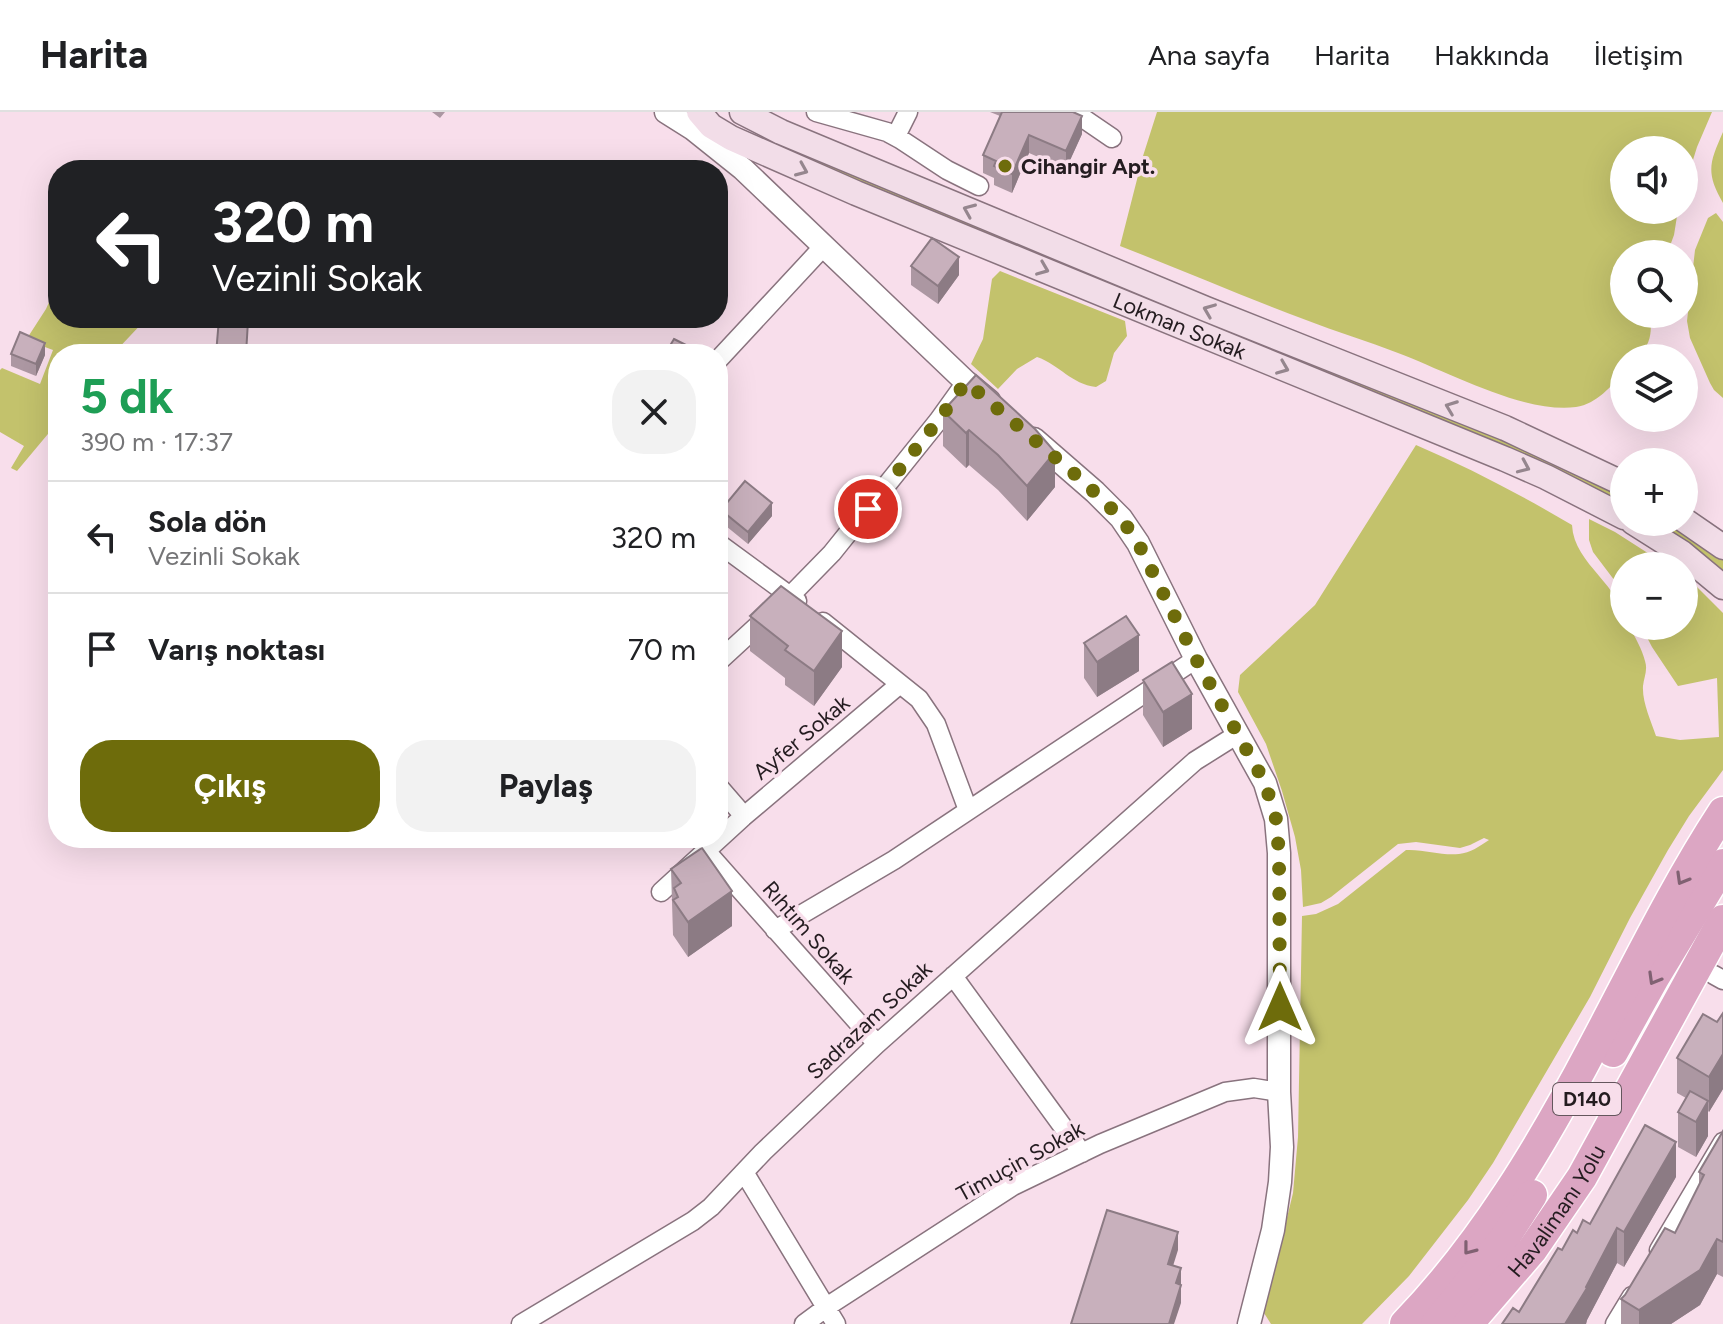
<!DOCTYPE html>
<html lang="tr">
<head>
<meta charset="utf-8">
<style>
	body { margin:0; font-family:Figtree,sans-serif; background:#f2f2f2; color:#202124; height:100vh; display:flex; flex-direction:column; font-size:30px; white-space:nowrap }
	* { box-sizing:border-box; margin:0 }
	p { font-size:26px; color:#757577 }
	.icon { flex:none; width:44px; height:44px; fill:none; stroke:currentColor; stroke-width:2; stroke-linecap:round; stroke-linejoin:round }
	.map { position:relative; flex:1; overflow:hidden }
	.panel { position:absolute; left:48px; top:232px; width:680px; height:504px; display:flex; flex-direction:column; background:#fff; border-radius:32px; box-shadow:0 8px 32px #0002 }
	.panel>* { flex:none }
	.banner { position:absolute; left:48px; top:48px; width:680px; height:168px; border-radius:32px; box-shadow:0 8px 32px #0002; background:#202124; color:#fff; overflow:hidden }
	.controls { position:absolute; left:1610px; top:24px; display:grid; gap:16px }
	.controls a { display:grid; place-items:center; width:88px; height:88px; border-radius:50%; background:#fff; box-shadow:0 8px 32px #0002; font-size:40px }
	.pin { position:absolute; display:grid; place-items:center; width:68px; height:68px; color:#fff; margin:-34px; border:4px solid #fff; border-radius:50%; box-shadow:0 2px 8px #0007 }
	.me { position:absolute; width:88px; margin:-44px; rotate:0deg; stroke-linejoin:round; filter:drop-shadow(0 0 6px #0008) }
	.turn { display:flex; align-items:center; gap:28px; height:168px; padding:0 32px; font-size:36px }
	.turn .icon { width:104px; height:104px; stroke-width:2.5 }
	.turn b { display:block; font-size:56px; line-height:68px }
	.round { display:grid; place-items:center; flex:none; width:84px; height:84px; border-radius:32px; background:#f2f2f2 }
	.overview { display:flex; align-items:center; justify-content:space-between; height:136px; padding:0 32px }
	h1 { font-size:48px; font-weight:700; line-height:60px; color:#1e9e55 }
	.button { display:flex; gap:16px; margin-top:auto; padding:16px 32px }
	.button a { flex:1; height:92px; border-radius:32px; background:#6e6c0b; color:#fff; font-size:32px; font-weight:700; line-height:92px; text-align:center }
	.button a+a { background:#f2f2f2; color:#202124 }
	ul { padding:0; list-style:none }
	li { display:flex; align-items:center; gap:24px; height:112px; padding:0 32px; border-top:2px solid #e0e0e0 }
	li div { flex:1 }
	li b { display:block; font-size:30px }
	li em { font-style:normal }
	header { display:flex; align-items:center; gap:48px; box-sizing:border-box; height:112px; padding:0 40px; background:#fff; border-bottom:2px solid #e0e0e0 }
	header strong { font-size:38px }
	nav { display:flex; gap:44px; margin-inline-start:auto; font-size:28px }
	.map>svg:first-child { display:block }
</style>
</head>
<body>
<header>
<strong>Harita</strong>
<nav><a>Ana sayfa</a><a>Harita</a><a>Hakkında</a><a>İletişim</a></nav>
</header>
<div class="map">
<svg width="1723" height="1212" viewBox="0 0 1723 1212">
	<rect width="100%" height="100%" fill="#f8deeb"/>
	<path fill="#c3c26c" d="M1157,0H1712L1697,35L1684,77V38H1624V98H1678L1674,123L1667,142H1624V202H1650C1652,222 1651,229 1639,246H1624V260C1611,274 1597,292 1576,295C1524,302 1446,259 1398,241C1368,229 1336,220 1306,208C1244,185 1182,158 1120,134L1143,44Z
		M1723,20V91C1705,60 1710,50 1723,20Z
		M784,33L1445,301L1624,383V391C1521,338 1414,298 1307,254C1139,185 971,115 803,45L787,38Z
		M1716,101L1723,110V286L1714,278L1710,271L1690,226L1687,209L1695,138L1708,106Z
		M1000,159L1125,209L1127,224L1114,241L1106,269L1096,275C1071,272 1060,253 1037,245L1017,257L998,277L971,252L983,227L992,167Z
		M58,170V206H147L113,242H58V310L17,359L11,356L24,334L0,320V258L2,256L40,272L53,238L26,228L46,197Z
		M1416,333C1470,356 1521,383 1572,413C1574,454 1624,473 1624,514H1629C1635,525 1642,537 1645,549C1648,558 1644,565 1643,574C1642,590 1651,609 1656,624L1680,628L1719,625L1717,566L1678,574L1652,535L1641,514H1684V466L1695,473L1723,501V658L1689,704L1668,738L1630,806L1590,885L1493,1051L1468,1088L1409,1164L1362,1212H1271L1264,1201L1293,1081L1298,1025L1302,804L1316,802L1338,792L1406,738C1424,737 1442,744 1459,742C1470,741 1480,734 1489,728L1484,726L1470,733L1460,736L1416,730L1398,732L1331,785L1321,791L1303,795L1301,758L1295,725L1282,679L1266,632L1238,580L1240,563L1315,493Z
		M1589,407L1615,420L1668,454H1624V481L1593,440L1589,428Z
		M1655,410H1670L1723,446V463Z"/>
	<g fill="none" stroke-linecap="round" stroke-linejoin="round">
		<g stroke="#89737e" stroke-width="21">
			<path id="minor" d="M816,0L887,20L900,27L947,58L979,74
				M1074,0L1112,26
				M896,24L908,0
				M718,248L824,134
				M718,431L797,489
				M823,510L919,587L936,612L968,698
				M718,550L790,484L832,441L938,309L966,270
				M718,674L744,704
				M706,739L877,932
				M661,780L743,705L900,572
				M775,818L894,748L1196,547
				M1714,863L1723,868
				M953,864L1082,1041
				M744,1060L836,1212
				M1659,1138L1723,1030
				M521,1212L693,1109L711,1095L763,1040L877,932L1195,649L1238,622
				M804,1212L831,1192L1013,1074L1100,1032L1225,980L1254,976L1279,980
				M1615,1212L1632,1184"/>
		</g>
		<g stroke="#89737e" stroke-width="25">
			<path id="tertiary" d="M666,0L693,17L743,57L966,270L989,289
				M1034,327L1095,380L1121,406L1138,431L1196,547L1265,671L1276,707L1279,741V980L1282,1035L1280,1070L1273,1118L1249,1212"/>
		</g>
		<g stroke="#89737e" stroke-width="27">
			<g id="secondary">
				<path id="s1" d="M699,0L711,14L731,26L856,81L1505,347L1546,365L1624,405"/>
				<path d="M742,0L781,20L1206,197L1505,316L1624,372"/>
				<path d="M1684,408L1723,435"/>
				<path d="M1633,410L1682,441L1723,475"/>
			</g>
		</g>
		<g stroke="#fff" stroke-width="33">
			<g id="trunk">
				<path d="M1613,940L1654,866L1723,752"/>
				<path d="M1405,1212C1483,1131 1541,1034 1593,935C1635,856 1674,775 1723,700"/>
				<path d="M1436,1212L1504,1127L1532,1083"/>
				<path id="s2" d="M1468,1212L1532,1138L1582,1065L1723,808"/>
			</g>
		</g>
		<use href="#minor" stroke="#fff" stroke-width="18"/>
		<use href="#tertiary" stroke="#fff" stroke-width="22"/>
		<use href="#secondary" stroke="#f2dde8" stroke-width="24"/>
		<use href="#trunk" stroke="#dca6c3" stroke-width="30"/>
	</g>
	<path fill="#ac97a2" d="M432,0H445L440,6Z
		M990,0H1073L1082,22L1066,57L1029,41L1012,81L994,73V66L983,61V43L1000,4Z
		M911,154L959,163L938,192L911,173Z
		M11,242L45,243L36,264L11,254Z
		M943,299L1055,375L1027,409L998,378L969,353L966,356L943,334Z
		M721,398L772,404L748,432L721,410Z
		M750,504L842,555L814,594L785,573V566L750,539Z
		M1084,531L1139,559L1097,585L1084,566Z
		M1143,568L1192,617L1163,635L1143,603Z
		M671,757L732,814L688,845L673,823Z
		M1723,901V977L1709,1000L1708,999V1024L1696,1045L1678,1035V1000L1686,986L1677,981V946L1717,910Z
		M1723,1019V1165L1717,1162L1700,1193L1671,1212H1621V1187L1675,1121L1699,1074V1060Z
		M1676,1065L1624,1155L1617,1151L1587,1208L1586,1212H1502L1519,1200L1562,1138L1577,1121L1590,1112Z"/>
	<path fill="#8c7b84" d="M1082,4V22L1066,57V39Z
		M1029,23V41L1012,81V62Z
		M959,145V163L938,192V174Z
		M45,231V243L36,264V252Z
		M969,318V353L966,356V321Z
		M1055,340V375L1027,409V374Z
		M772,391V404L748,432V420Z
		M842,519V555L814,594V559Z
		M1139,523V559L1097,585V550Z
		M1192,582V617L1163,635V600Z
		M732,779V814L688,845V810Z
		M1723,942V977L1709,1000V965Z
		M1708,989V1024L1696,1045V1010Z
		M1676,1030V1065L1624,1155V1120Z
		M1617,1116V1151L1587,1208L1586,1212H1565Z
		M1178,1120V1138L1168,1170V1152Z
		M1717,1127V1162L1700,1193L1671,1212H1639V1198Z
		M1181,1156V1191L1174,1212H1169L1176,1171Z"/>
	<path fill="#c8b0bc" stroke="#8c7b84" stroke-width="2" d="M1002,0H1073L1082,4L1066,39L1029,23L1012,62L994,54L996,49L983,43Z
		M932,126L959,145L938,174L911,154Z
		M219,207L248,209L246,242H216Z
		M20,220L45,231L36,252L11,242Z
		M674,227L692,236L689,242H665Z
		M976,263L1035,317L1055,340L1027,374L998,343L969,318L966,321L943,299Z
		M745,369L772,391L748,420L721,398Z
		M781,474L842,519L814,559L785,538L788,534L750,504Z
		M1126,504L1139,523L1097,550L1084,531Z
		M1172,550L1192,582L1163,600L1143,568Z
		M702,736L732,779L688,810L673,788L678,785L674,776L681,771L671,757Z
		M1723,901V942L1709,965L1677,946L1703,902L1717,910Z
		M1690,979L1708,989L1696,1010L1678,1000Z
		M1645,1013L1676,1030L1624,1120L1617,1116L1586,1175L1587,1176L1565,1212H1502L1513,1196L1519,1200L1558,1136L1562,1138L1573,1118L1577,1121L1583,1108L1590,1112Z
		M1723,1019V1130L1717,1127L1700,1158L1639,1198L1621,1187L1625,1183L1665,1116L1675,1121L1704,1063L1699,1060Z
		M1107,1098L1178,1120L1168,1152L1181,1156L1176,1171L1181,1173L1169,1212H1071Z"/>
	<defs><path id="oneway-chevron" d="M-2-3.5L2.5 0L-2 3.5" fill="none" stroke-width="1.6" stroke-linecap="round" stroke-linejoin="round" transform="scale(2)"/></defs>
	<g stroke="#95868e">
		<use href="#oneway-chevron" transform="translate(802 58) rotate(23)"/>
		<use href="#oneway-chevron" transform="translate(969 98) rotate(-157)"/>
		<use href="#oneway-chevron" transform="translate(1043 157) rotate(22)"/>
		<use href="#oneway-chevron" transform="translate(1209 198) rotate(-158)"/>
		<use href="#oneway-chevron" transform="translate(1283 256) rotate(22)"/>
		<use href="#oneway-chevron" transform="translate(1451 295) rotate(-159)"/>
		<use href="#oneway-chevron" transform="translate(1524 355) rotate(24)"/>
	</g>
	<g stroke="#806172">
		<use href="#oneway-chevron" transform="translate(1682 767) rotate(120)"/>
		<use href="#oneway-chevron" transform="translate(1654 867) rotate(120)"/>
		<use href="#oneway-chevron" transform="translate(1469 1137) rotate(128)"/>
	</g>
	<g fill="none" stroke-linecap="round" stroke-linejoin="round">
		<path stroke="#6e6c0b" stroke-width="14" stroke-dasharray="0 25.2" d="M868,397L938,309L966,270L1083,369L1121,406L1138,431L1196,547L1265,671L1276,707L1279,741L1280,895"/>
	</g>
	<circle fill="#6e6c0b" stroke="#f8deeb" stroke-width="3" cx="1005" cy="54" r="8"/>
	<g text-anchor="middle" stroke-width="7" stroke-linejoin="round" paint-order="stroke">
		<rect fill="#f8deeb" stroke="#64565d" stroke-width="2" x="1553" y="971" width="68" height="32" rx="6"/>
		<g font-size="20" font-weight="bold" fill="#241c20">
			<text x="1587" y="994">D140</text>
		</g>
		<g font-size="22" font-weight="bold" fill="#241c20" stroke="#f8deeb" text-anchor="start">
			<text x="1021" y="62">Cihangir Apt.</text>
		</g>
		<g font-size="22" fill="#241c20" stroke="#f8deeb">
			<text dy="8" stroke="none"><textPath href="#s1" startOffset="528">Lokman Sokak</textPath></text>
			<text transform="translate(801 625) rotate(-40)" y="8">Ayfer Sokak</text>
			<text transform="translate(809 820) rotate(49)" y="8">Rıhtım Sokak</text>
			<text transform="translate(869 908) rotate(-43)" y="8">Sadrazam Sokak</text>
			<text transform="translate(1020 1049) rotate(-29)" y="8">Timuçin Sokak</text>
			<text dy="8" stroke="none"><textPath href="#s2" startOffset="144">Havalimanı Yolu</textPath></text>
		</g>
	</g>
</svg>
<div class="controls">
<a><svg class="icon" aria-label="sound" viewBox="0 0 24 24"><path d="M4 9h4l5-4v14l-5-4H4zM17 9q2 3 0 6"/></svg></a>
<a><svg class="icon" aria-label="search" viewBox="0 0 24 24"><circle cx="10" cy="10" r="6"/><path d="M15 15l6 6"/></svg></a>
<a><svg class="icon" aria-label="layers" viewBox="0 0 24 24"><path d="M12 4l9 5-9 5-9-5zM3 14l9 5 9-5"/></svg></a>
<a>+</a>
<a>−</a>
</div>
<div class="pin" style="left:868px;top:397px;background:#d93025"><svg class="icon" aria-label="arrive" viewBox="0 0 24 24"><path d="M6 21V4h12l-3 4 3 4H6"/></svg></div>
<svg class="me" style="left:1280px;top:895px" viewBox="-20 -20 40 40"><path d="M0-17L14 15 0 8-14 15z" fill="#6e6c0b" stroke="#fff" stroke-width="4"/></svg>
<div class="banner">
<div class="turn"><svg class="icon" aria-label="left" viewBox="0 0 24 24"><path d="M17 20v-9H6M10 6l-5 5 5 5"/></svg><div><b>320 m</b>Vezinli Sokak</div></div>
</div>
<section class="panel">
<div class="overview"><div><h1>5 dk</h1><p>390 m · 17:37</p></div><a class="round"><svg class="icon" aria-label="close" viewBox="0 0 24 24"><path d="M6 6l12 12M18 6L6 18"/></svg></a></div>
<ul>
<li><svg class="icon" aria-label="left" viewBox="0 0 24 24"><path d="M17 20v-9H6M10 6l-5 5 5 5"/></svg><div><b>Sola dön</b><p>Vezinli Sokak</p></div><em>320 m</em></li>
<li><svg class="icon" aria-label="arrive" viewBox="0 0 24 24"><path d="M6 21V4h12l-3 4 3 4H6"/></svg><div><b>Varış noktası</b></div><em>70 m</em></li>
</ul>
<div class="button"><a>Çıkış</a><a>Paylaş</a></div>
</section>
</div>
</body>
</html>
